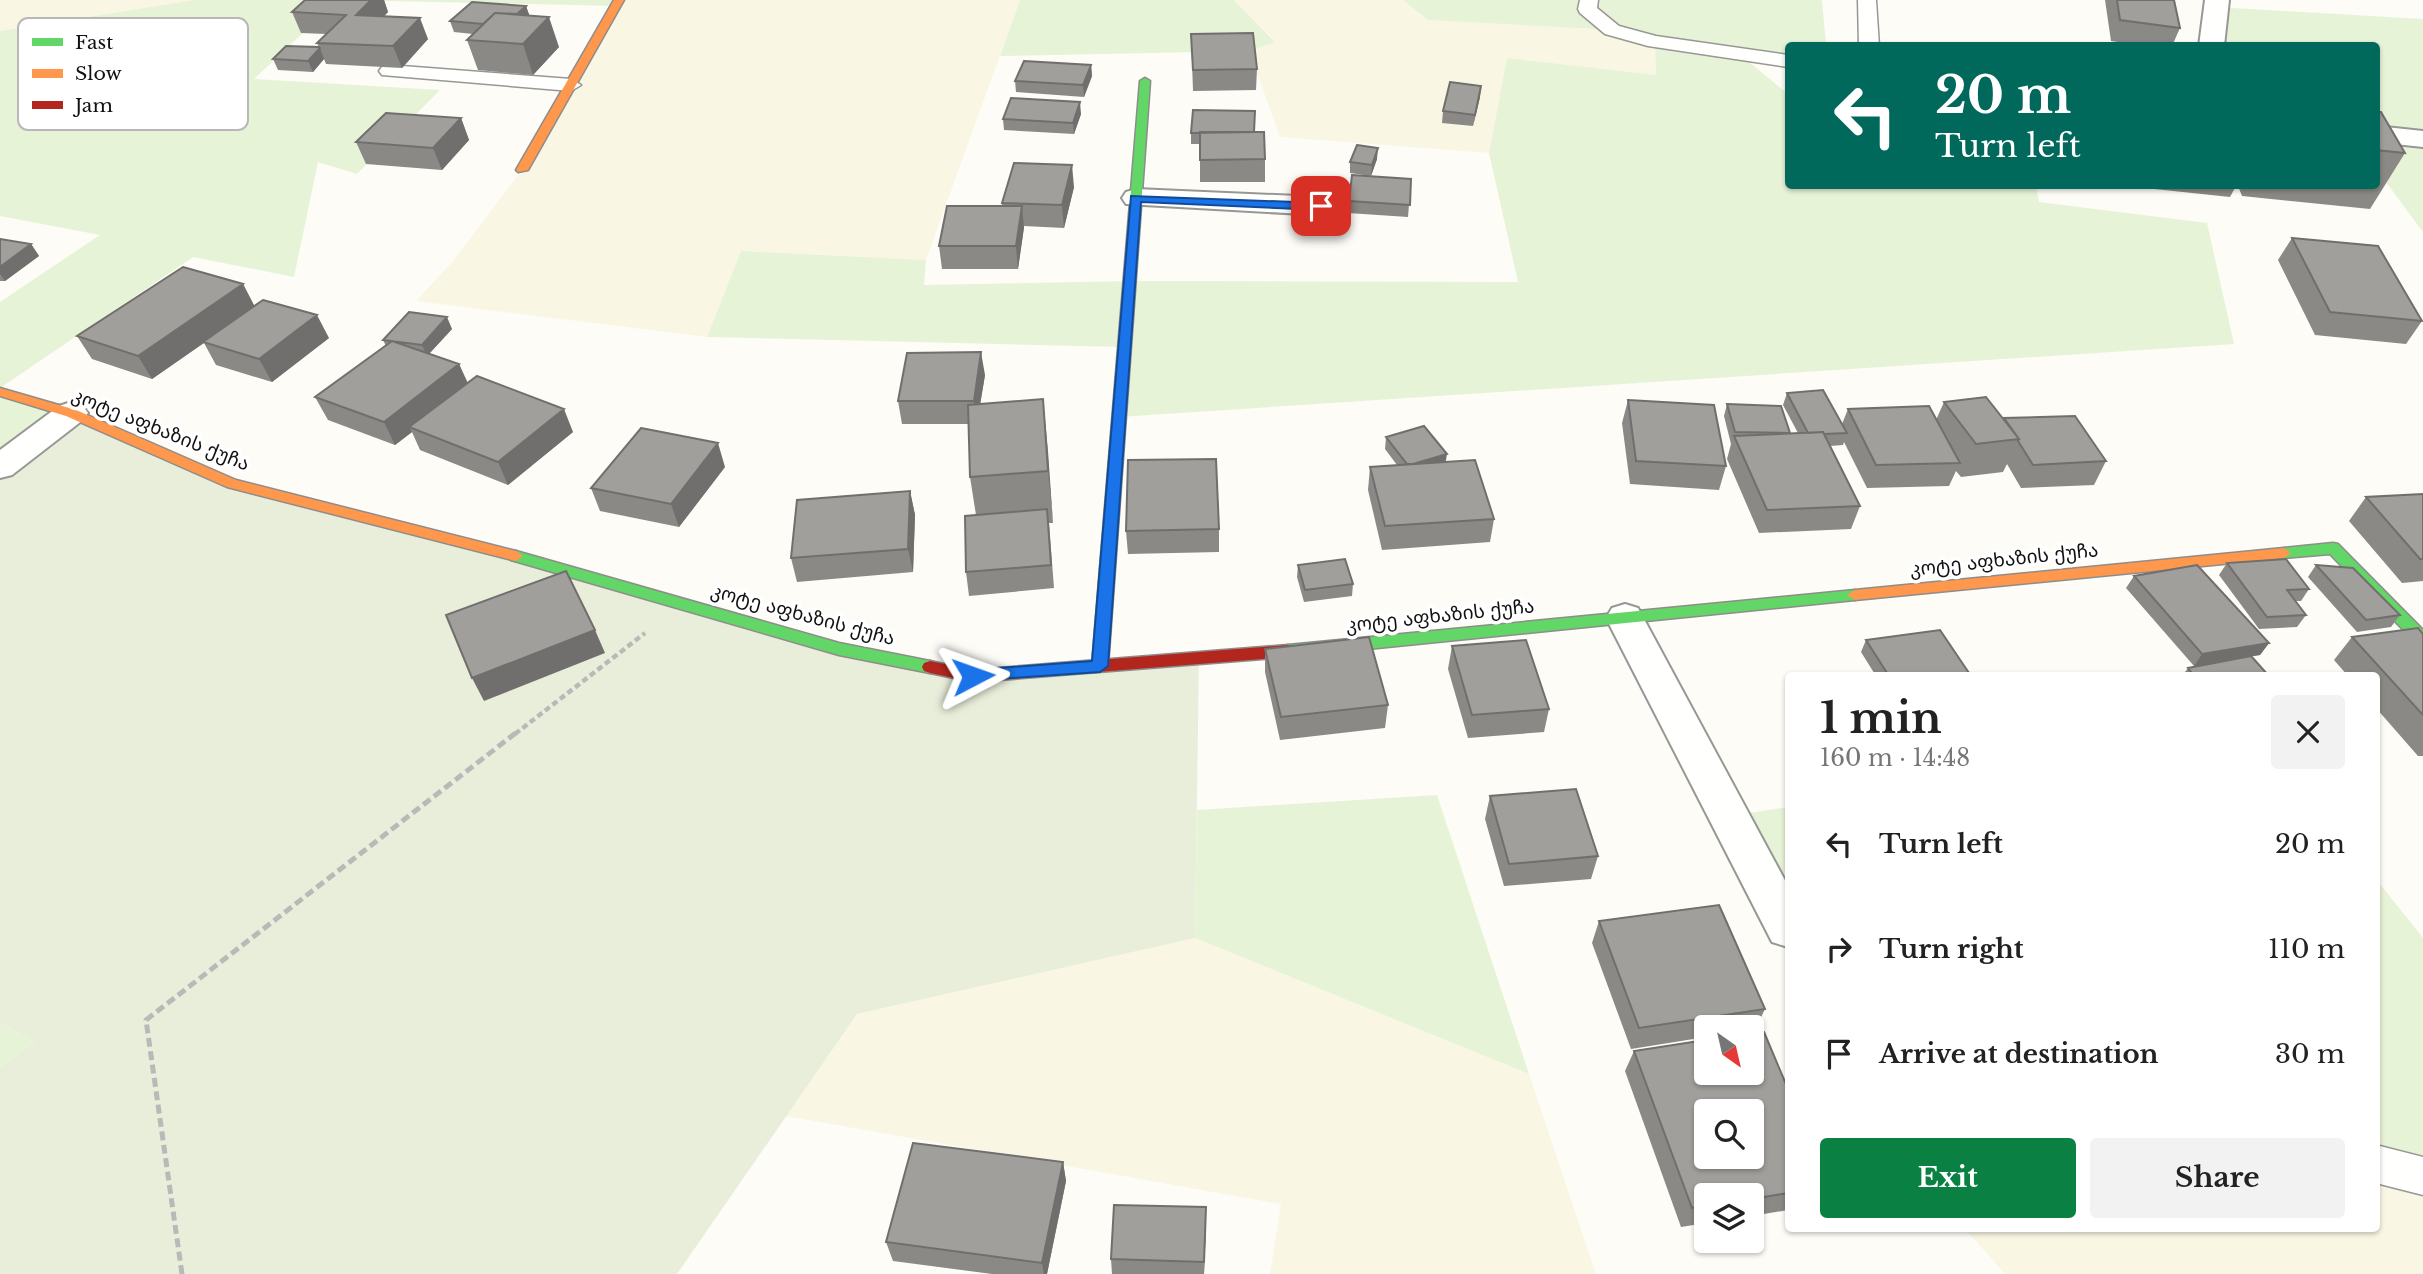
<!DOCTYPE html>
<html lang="en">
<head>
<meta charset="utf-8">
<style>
	body { margin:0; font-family:"Libre Baskerville","Noto Sans Georgian",serif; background:#f2f2f2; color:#222; height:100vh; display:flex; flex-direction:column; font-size:26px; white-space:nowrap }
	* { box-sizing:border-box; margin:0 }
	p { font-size:23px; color:#767676 }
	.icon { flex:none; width:38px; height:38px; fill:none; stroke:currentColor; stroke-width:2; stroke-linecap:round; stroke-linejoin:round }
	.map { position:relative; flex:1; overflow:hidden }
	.side { position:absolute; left:1785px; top:672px; width:595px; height:560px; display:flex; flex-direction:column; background:#fff; border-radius:7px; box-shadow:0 2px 5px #0004 }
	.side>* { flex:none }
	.guide { position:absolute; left:1785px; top:42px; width:595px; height:147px; border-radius:7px; box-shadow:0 2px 5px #0004; background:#00695c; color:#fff; overflow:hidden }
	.needle { width:46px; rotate:146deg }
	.controls { position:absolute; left:1694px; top:1015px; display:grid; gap:14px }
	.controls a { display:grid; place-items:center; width:70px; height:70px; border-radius:7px; background:#fff; box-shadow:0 2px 5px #0004; font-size:35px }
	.pin { position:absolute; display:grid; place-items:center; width:60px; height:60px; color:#fff; margin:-30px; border-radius:14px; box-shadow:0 4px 10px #0006 }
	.me { position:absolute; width:77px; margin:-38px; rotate:86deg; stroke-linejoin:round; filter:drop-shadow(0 0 5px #0008) }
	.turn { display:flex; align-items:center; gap:24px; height:147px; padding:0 35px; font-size:32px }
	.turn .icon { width:91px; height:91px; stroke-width:2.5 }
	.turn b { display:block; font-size:49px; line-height:60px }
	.round { display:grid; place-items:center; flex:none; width:74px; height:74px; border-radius:7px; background:#f2f2f2 }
	.head { display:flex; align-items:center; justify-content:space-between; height:119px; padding:0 35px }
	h1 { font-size:42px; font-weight:700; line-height:52px }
	.cta { display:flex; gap:14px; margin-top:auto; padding:14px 35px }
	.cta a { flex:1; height:80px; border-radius:7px; background:#0b8043; color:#fff; font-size:28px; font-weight:700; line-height:80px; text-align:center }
	.cta a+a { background:#f2f2f2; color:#222 }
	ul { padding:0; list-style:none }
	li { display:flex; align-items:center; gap:21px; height:105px; padding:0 35px }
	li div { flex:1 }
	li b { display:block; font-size:26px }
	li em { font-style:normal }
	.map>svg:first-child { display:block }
</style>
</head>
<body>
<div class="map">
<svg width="2423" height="1274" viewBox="0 0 2423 1274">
	<rect width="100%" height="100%" fill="#fdfcf7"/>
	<path fill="#f9f7e4" d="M0,0H194L0,31Z
		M619,0H1020L926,260L741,251L707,337L416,301L453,261L522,170Z
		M1234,0H1403L1428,20L1612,30L1655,42L1656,75L1507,59L1489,153L1280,137L1249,51L1275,41Z
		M1195,938L1529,1074L1596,1274H1270L1281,1204L786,1116L857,1014Z
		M2377,1164L2423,1176V1274H2005L1965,1229L2376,1228Z"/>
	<path fill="#e7f3d7" d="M194,0H338L254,79L440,90L357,174L318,162L294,277L193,257L0,388V302L100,235L0,216V31Z
		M346,0H619L616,6Z
		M1020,0H1234L1275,42L1249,51L1000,56Z
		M1403,0H1822L1826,45L1788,46V61L1743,57L1788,94V186H2036L2039,202L2207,223L2234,344L1119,417L1124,347L707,337L741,251L926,260L924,285L1129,281L1518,282L1489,153L1507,58L1656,75L1655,42L1612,30L1428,20Z
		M2216,7L2423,19V232L2377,170L2376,46H2211Z
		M0,392L71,413L0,467Z
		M1437,795L1529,1074L1195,938L1197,810Z
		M1788,807V928L1730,816Z
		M2376,879L2423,938V1176L2377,1164Z
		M0,1023L34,1042L0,1067Z"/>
	<path fill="#e9eedb" d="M71,413L232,484L973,676L1199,658L1195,938L857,1014L677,1274H0V1067L34,1042L0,1023V467Z"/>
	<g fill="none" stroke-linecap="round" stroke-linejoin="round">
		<g stroke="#979795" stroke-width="3">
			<path id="lane" d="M1580,0H1598L1597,8L1619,26L1656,36L1788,55V67L1648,46L1605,34L1580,13L1578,9Z
				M1858,0H1876L1879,46H1859Z
				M389,65L571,79L581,85L571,91L382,75L379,71L382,67Z
				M2376,1145L2423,1157V1195L2376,1183Z"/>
		</g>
		<g stroke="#979795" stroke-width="4">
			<path id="street" d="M2205,0H2229L2224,46H2199Z
				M2376,126L2423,131V147L2376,142Z
				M1136,189L1321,197L1331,200L1335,206L1331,212L1321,215L1126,204L1122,198L1126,192Z
				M71,402L83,406L88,413L83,420L12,475L0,478V450L59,406Z
				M1625,604L1638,608L1788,886V947L1772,942L1606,618L1612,608Z"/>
		</g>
		<g stroke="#8e8d8b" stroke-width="3">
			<path id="fast" d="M1145,78L1150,81L1108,666L1106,670H1094L1092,666L1140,81Z
				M2333,543L2338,544L2423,630V646L2417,644L2330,554L2284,558L2277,553L2284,548Z
				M516,551L839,643L930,661L936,663L938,667L936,671L930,673L839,655L511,560L509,556Z
				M1855,590L1863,595L1855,600L1288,657L1280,651L1288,645Z"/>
		</g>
		<g stroke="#8e8d8b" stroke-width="3">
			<path id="slow" d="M614,0H624L528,170L518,172L516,170Z
				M0,388L76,410L236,480L516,551L523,556L516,561L227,487L66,416L0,396Z
				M2284,548L2291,553L2284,558L1855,600L1847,595L1855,590Z"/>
		</g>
		<g stroke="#8e8d8b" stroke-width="3">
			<path id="jam" d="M1288,645L1296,651L1288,657L973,682L930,673L924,671L922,667L924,663L930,661L973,670Z"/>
		</g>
		<path stroke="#b9b9b8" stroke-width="4.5" stroke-dasharray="6 3.5" stroke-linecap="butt" d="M515,734L645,633"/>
		<path stroke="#b9b9b8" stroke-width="5" stroke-dasharray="9 4.5" stroke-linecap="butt" d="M182,1274L146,1020L517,732"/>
		<use href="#lane" fill="#fffffe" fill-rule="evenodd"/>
		<use href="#street" fill="#fffffe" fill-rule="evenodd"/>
		<use href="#fast" fill="#63d668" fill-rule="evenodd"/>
		<use href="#slow" fill="#ff974d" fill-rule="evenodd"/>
		<use href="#jam" fill="#b3261e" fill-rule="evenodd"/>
	</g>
	<path fill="#8a8986" d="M305,0H384L388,12L384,16L428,39L402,68L326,64L324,59L313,72L278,70L273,59L319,47L317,43L326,34L301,33L292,12Z
		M2105,0H2174L2180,28L2172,46H2144L2111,41Z
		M526,6L529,15L559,47L533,75L478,70L467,40L473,34L454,32L450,21Z
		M1191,34L1257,69L1256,90L1193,91Z
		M1091,65L1092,76L1084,97L1016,92L1015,81Z
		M1480,97L1473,126L1442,123L1443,111Z
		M2376,112L2405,153L2370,209L2242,196L2238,186H2376Z
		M1081,114L1074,134L1004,130L1003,119Z
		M461,118L469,140L442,170L366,164L356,142Z
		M1254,132L1265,159V182H1200V144H1191V133Z
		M1377,159L1371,176L1350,173V162Z
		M1411,179L1408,217L1348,213L1349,201Z
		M2126,186H2236L2230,197Z
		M1074,187L1064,228L1024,226L1018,269H942L939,246L1002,206V203Z
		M2292,238L2422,321L2406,344L2315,335L2278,260Z
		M0,239L31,244L39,256L5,281H0Z
		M243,284L254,306L329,338L272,382L216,365L204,343L152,379L92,359L77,336Z
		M452,329L429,354L459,364L468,383L573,432L508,485L420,450L412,432L395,445L328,420L315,397L386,346L383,340Z
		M985,375L980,404L1043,399L1053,523H1049L1054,588L969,596L966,572L976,515L970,477L969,424H902L898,401Z
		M1787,393L1842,424L1848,409L1936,420L1944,402L2003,419L2106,461L2094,485L2021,488L2007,464L2003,472L1961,477L1956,471L1949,486L1867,488L1844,442L1843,445L1830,446L1860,506L1851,529L1759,533L1727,459L1731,444L1724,416L1727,404L1790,433H1798L1783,405Z
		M1628,400L1726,466L1719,490L1630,484L1622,423Z
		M1386,437L1446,462L1494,519L1490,542L1382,550L1368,490L1370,467L1397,465L1385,449Z
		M725,467L679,527L600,511L591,488Z
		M910,491L915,515L913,572L797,582L791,558Z
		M2423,494V581L2402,583L2349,521L2366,497Z
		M1219,529V552L1128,554L1126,531Z
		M2227,563L2309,589L2301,601H2295L2306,615L2297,627L2259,629L2219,575Z
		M1298,565L1353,584L1352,596L1304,602L1297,577Z
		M2316,565L2400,615L2391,627L2357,632L2308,577Z
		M2134,576L2269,643L2260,655L2251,656L2269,676H2182L2188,668L2194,666L2126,588Z
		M2423,634V756H2418L2376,708V676H2348L2334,660L2352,637Z
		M1866,640L1971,676H1876L1861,652Z
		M1452,646L1549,709L1544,732L1468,738L1448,669Z
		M1265,649L1388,705L1385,728L1280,740L1265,672Z
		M1490,796L1598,856L1591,879L1504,886L1485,819Z
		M1599,921L1765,1009L1755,1030H1752V1027H1706V1037L1631,1049L1592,943Z
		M1634,1051L1788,1089V1210L1752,1216V1195H1706V1223L1681,1227L1625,1071Z
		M1063,1162L1066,1181L1047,1274H992L893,1261L886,1242Z
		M1206,1226L1204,1274H1112L1111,1259Z"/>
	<path fill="#716f6d" d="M371,0H384L388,12L365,36L356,15Z
		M526,6L530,17L505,26Z
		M549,17L559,47L533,75L523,44Z
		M420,18L428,39L402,68L393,46Z
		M320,48L324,59L313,72L308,61Z
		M1091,65L1092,76L1084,97L1083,85Z
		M1481,86L1480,97L1473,126L1475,115Z
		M1080,102L1081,114L1074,134L1073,123Z
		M461,118L469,140L442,170L433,148Z
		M1378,148L1377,159L1371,176L1372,165Z
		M1072,165L1074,187L1064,228L1062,205Z
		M1022,206L1024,228L1018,269L1016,246Z
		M31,244L39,256L5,281L0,274V267Z
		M243,284L255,307L152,379L138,356Z
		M317,315L329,338L272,382L259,359Z
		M447,317L452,329L427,356L422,345Z
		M981,352L985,375L977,424L974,401Z
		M459,364L469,387L409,427L412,432L395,445L384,422Z
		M1043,399L1048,451L1053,523L1048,471Z
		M564,409L573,432L508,485L498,462Z
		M718,443L725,467L679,527L671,504Z
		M1447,454L1445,466L1408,465Z
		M910,491L915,515L913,572L908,549Z
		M595,630L605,653L484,701L472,678Z
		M2269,643L2260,655L2194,666L2202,654Z
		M1063,1162L1066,1181L1047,1274H1044L1042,1263Z
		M1206,1207V1226L1204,1274V1262Z"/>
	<path fill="#a19f9c" stroke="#716f6d" stroke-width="2" fill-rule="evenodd" d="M305,0H371L356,15L420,18L393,46L317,43L346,15L292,12Z
		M2117,0H2174L2180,28L2120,20Z
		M472,2L526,6L517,14L495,13L483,24L450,21Z
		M495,13L549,17L523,44L467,40Z
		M1253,33L1257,69L1193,70L1191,34Z
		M286,46L319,47L320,48L308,61L273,59Z
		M1024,61L1091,65L1083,85L1015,81Z
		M1450,82L1481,86L1475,115L1443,111Z
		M1011,98L1080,102L1073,123L1003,119Z
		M1193,110L1255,111L1254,132L1191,133Z
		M2376,112H2381L2405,153L2376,150Z
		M386,113L461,118L433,148L356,142Z
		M1200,132H1264L1265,159L1200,160Z
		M1357,145L1378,148L1372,165L1350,162Z
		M1014,163L1072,165L1062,205L1002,203Z
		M1352,175L1411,179L1410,205L1349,201Z
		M947,206H1022L1016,246H939Z
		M2292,238L2378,246L2422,321L2330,312Z
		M0,239L31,244L0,267Z
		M183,267L243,284L138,356L77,336Z
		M263,300L317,315L259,359L203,342Z
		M409,312L447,317L422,345L383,340Z
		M392,341L459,364L384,422L315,397Z
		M981,352L974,401H898L907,353Z
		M477,376L564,409L498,462L409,427Z
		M1823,390L1847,433L1824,434L1823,432L1808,433L1787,393Z
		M1986,397L2019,439L1976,444L1944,402Z
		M1043,399L1048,471L970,477L968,405Z
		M1628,400L1714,405L1726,466L1636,461Z
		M1727,404L1781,406L1790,433L1735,432Z
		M1929,406L1960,463L1876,465L1848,409Z
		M2075,416L2106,461L2033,465L2018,441L2019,439L2004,418Z
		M1424,426L1447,454L1413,464H1407L1386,437Z
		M641,428L718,443L671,504L591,488Z
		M1823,432L1860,506L1767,510L1734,436Z
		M1216,459L1219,529L1126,531L1128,460Z
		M1475,460L1494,519L1385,526L1370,467Z
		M910,491L908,549L791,558L797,500Z
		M2423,494V559H2420L2366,497Z
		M1047,509L1051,565L966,572L965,516Z
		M1345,559L1353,584L1305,590L1298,565Z
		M2286,559L2309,589L2287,590L2306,615L2267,617L2227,563Z
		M2197,565L2269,643L2202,654L2134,576Z
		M2316,565L2353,568L2400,615L2366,620Z
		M566,571L595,630L472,678L446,615Z
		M2418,628L2423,634V715L2352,637Z
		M1940,630L1971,676H1889L1866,640Z
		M1369,637L1388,705L1281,717L1265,649Z
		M1526,640L1549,709L1472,715L1452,646Z
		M2251,656L2269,676H2194L2188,668Z
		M1576,789L1598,856L1509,864L1490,796Z
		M1719,905L1765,1009L1639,1028L1599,921Z
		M1764,1032L1788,1089V1193L1752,1199V1195H1706V1206L1692,1208L1634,1051L1706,1040V1073H1752V1034ZM1706,1111H1752V1157H1706Z
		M913,1143L1063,1162L1042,1263L886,1242Z
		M1114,1205L1206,1207L1204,1262L1111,1259Z"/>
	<path fill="#1a73e8" stroke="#114b97" stroke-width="2" d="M1131,196L1321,203L1327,206L1321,210L1141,202L1108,666L1100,672L968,681L965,676L973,670L1092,661Z"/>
	<g text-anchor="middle" stroke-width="7" stroke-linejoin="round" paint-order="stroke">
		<g font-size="19" fill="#111" stroke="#fff">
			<text transform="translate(161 429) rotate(22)" y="7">კოტე აფხაზის ქუჩა</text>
			<text transform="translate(2004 559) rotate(-6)" y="7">კოტე აფხაზის ქუჩა</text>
			<text transform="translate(803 614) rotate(15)" y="7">კოტე აფხაზის ქუჩა</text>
			<text transform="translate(1440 615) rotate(-6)" y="7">კოტე აფხაზის ქუჩა</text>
		</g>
	</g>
	<rect x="18" y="18" width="230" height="112" rx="10" fill="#fff" stroke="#b8b8b8" stroke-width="2"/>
	<rect x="32" y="38" width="31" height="8" fill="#63d668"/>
	<rect x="32" y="69" width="31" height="9" fill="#ff974d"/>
	<rect x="32" y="101" width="31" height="8" fill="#b3261e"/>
	<g font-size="19" fill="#111">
		<text x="75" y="49">Fast</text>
		<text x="75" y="80">Slow</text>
		<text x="75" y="112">Jam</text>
	</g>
</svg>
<div class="controls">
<a><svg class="needle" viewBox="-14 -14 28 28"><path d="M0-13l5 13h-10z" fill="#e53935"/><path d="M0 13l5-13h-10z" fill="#767676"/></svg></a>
<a><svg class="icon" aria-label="search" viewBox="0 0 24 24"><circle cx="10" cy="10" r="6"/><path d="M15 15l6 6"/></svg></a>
<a><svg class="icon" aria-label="layers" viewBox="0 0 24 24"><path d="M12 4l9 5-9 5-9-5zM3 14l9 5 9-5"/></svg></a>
</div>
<div class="pin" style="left:1321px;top:206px;background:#d93025"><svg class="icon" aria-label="arrive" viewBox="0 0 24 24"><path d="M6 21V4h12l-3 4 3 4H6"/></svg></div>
<svg class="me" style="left:973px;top:676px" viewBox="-20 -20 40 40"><path d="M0-17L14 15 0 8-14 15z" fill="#1a73e8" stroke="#fff" stroke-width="4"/></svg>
<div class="guide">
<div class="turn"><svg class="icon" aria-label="left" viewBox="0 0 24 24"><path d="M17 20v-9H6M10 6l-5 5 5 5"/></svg><div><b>20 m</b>Turn left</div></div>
</div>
<section class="side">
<div class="head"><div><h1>1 min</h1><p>160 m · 14:48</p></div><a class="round"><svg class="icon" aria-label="close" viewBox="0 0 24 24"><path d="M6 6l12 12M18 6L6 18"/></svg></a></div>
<ul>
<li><svg class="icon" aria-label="left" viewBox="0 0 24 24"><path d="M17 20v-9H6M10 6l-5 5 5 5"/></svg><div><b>Turn left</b></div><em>20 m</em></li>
<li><svg class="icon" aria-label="right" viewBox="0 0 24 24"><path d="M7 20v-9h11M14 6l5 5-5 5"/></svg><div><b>Turn right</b></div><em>110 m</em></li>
<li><svg class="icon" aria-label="arrive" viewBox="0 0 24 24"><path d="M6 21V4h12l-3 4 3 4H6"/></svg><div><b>Arrive at destination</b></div><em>30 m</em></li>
</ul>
<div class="cta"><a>Exit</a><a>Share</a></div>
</section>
</div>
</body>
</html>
